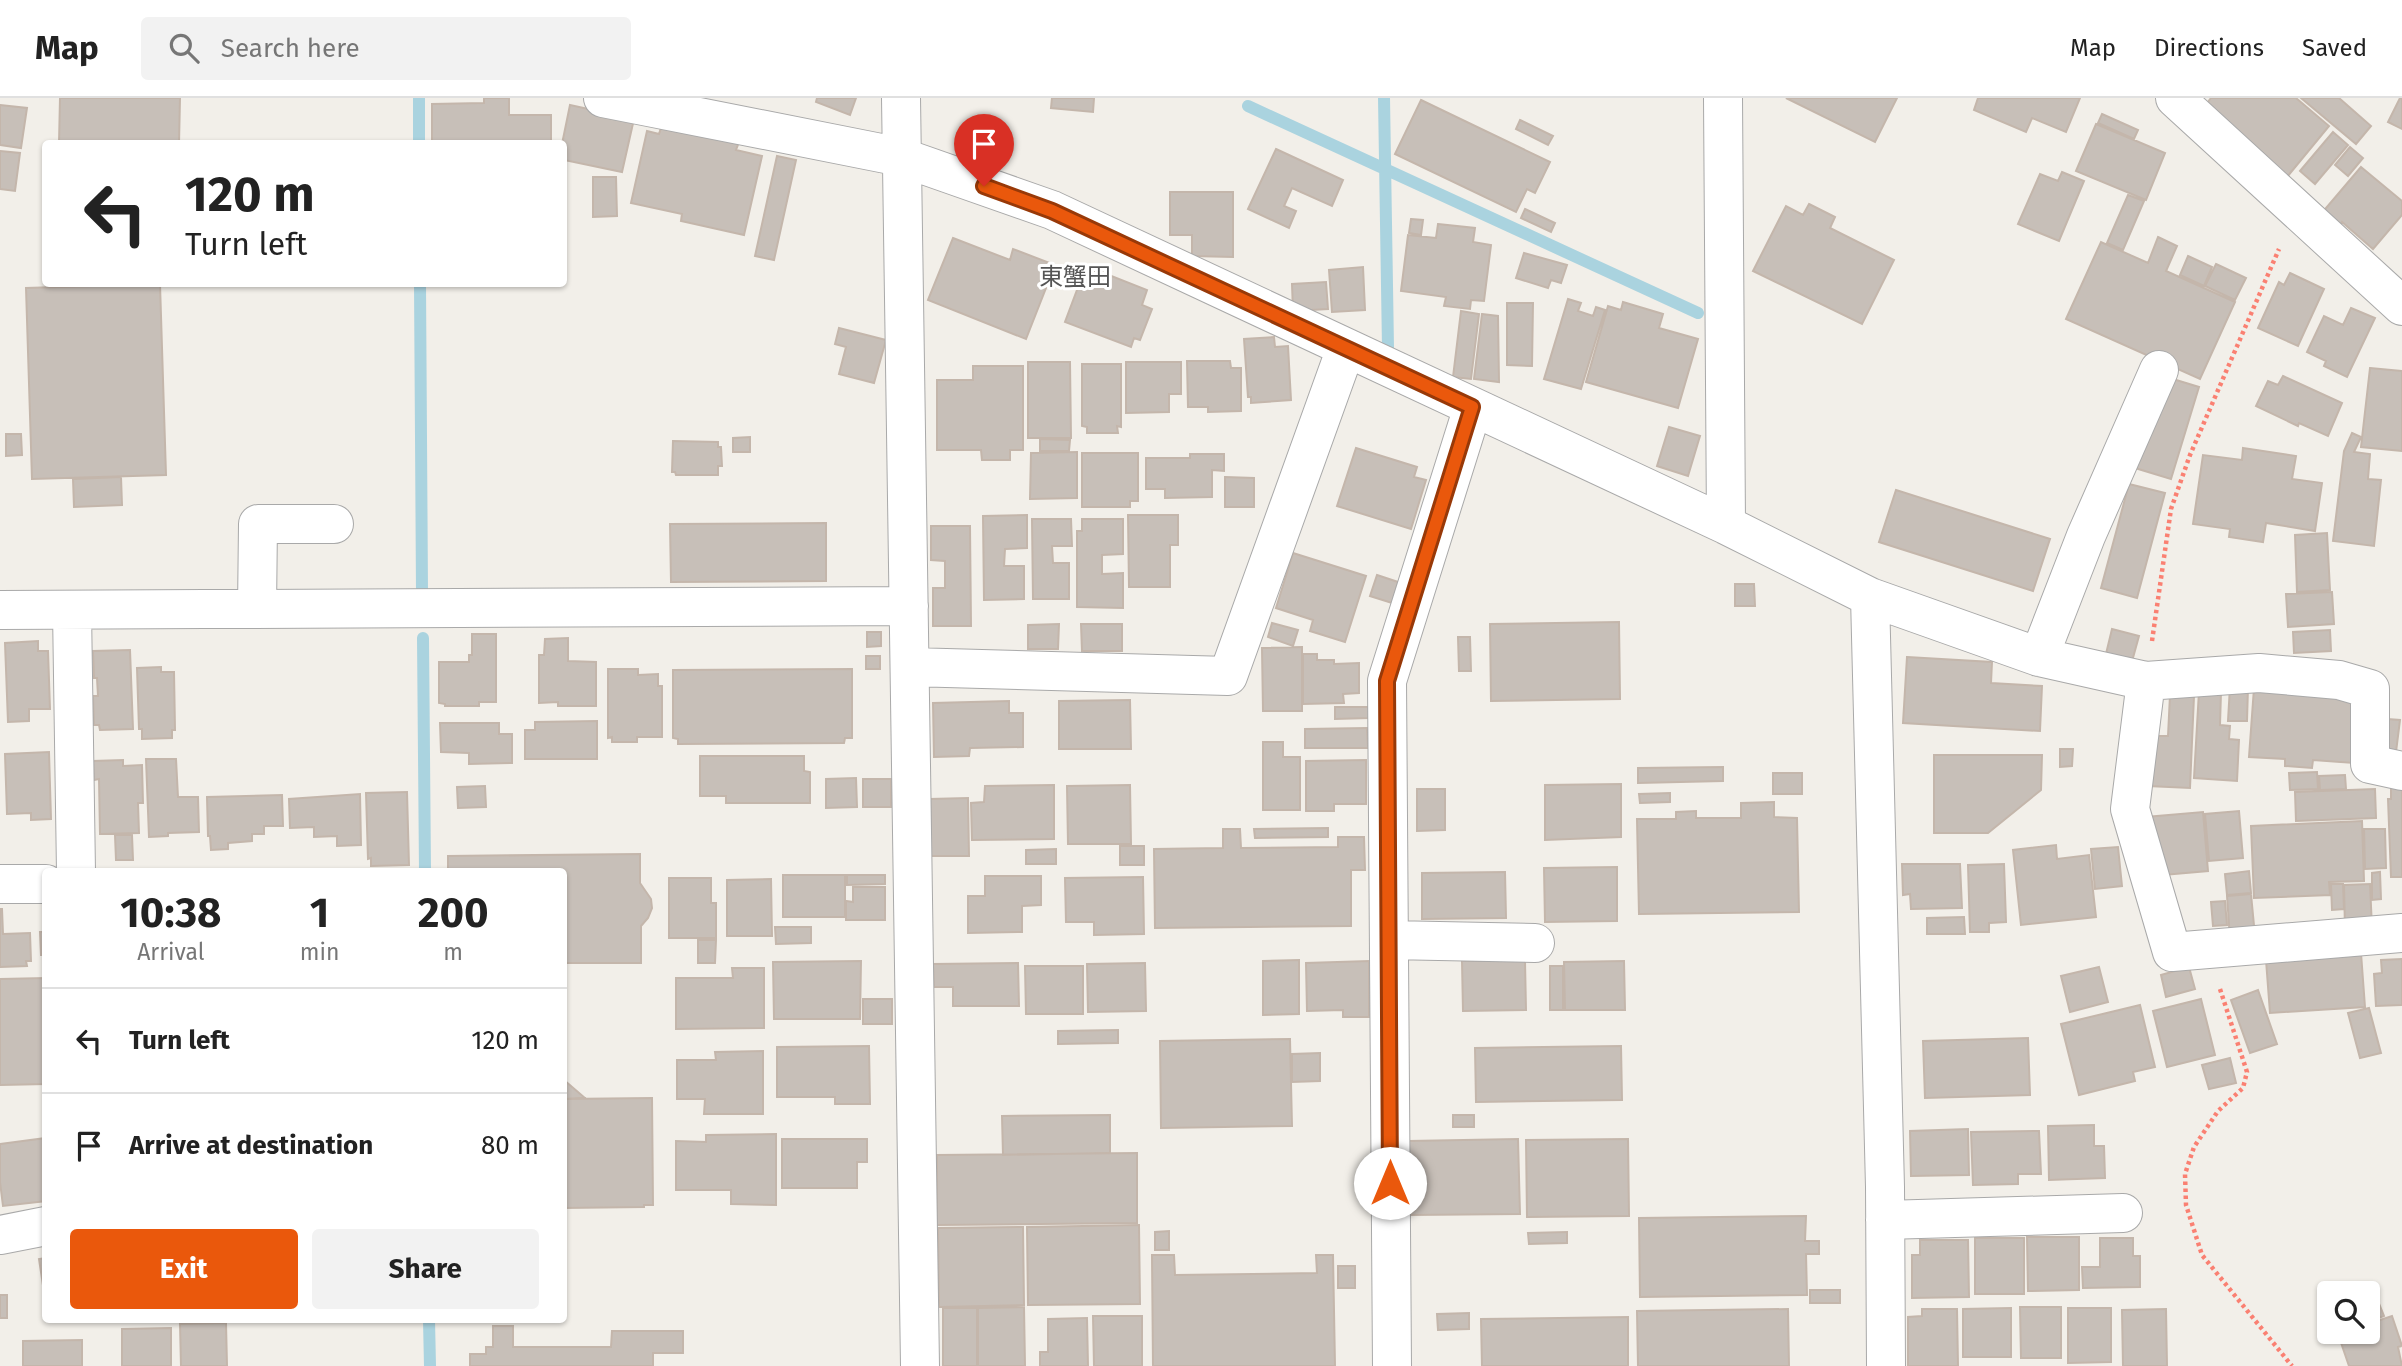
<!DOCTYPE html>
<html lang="en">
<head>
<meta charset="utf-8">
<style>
	body { margin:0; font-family:"Fira Sans","Noto Sans JP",sans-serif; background:#f2f2f2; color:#222; height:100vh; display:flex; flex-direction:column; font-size:26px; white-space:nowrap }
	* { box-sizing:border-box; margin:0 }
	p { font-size:23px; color:#767676 }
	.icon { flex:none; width:38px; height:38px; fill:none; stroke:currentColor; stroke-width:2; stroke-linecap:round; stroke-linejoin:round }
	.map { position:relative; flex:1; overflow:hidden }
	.side { position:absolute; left:42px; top:770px; width:525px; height:455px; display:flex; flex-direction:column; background:#fff; border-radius:7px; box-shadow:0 2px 5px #0004 }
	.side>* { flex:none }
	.hud { position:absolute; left:42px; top:42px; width:525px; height:147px; border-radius:7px; box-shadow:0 2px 5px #0004; background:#fff; color:#222; overflow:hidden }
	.buttons { position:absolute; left:2317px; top:1183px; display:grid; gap:14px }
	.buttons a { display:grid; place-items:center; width:63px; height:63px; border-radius:7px; background:#fff; box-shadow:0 2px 5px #0004; font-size:35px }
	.pin { position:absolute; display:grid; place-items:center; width:60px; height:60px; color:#fff; margin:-72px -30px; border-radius:50% 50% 50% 0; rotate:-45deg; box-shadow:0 0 7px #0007 }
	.pin .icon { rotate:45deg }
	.me { position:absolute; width:77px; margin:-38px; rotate:0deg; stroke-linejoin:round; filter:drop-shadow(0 0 5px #0008) }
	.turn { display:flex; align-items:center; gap:24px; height:147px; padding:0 28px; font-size:32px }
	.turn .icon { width:91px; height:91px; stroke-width:2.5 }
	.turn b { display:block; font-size:49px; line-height:60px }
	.eta { display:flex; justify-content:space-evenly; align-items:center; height:119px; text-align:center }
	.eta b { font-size:42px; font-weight:700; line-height:49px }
	.primary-button { display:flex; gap:14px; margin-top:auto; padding:14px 28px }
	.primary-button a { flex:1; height:80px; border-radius:7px; background:#ea580c; color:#fff; font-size:28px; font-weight:700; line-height:80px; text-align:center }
	.primary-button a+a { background:#f2f2f2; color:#222 }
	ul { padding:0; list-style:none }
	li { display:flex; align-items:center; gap:21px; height:105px; padding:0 28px; border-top:2px solid #e0e0e0 }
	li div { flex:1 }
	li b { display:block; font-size:26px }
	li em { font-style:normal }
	header { display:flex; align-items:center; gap:42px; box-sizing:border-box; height:98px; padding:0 35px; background:#fff; border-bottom:2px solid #e0e0e0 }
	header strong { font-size:33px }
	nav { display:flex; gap:38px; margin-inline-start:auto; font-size:24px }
	.search { width:490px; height:63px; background:#f2f2f2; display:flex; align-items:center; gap:18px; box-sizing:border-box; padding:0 24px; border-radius:7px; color:#767676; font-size:26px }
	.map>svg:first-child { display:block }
</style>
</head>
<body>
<header>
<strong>Map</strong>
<div class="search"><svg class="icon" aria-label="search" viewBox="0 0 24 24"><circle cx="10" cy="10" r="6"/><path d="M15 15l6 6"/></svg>Search here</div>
<nav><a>Map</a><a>Directions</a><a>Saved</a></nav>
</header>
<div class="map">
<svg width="2402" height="1268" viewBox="0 0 2402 1268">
	<rect width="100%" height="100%" fill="#f2efe9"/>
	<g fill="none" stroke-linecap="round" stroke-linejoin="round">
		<path stroke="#aad3df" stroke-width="12" d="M419,0V46
			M1384,0L1388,250
			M1248,8L1698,215
			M420,186L422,493
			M423,540L425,774
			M429,1222L430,1268"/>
	</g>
	<path fill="#c7bfb8" stroke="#c4b6ab" stroke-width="2" d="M60,0H180L179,46H59Z
		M484,0H509V17H551V46H432V6L484,5Z
		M817,0H856L850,17L816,4Z
		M1052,0H1094L1093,14L1051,10Z
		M1786,0H1897L1875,44Z
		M1978,0H2080L2066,34L2032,20L2026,34L1974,12Z
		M2211,0H2296L2329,28L2287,79L2204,9Z
		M2301,0H2339L2371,28L2356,46Z
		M2400,0H2402V31L2388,24Z
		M1421,2L1550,64L1535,95L1527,91L1516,114L1395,56Z
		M0,7L27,10L21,50L0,47Z
		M570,7L634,21L622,74L564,62L562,46Z
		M2102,16L2138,32L2134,41L2098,25Z
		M1520,22L1553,38L1548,47L1516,31Z
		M2096,26L2165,55L2146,102L2076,73Z
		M662,27L739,44L736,52L762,58L744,137L681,123L682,116L631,105L647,33L659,36Z
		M2333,34L2348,47L2315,86L2300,73Z
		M2350,49L2363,60L2348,78L2335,67Z
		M1276,51L1343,82L1332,108L1292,90L1284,108L1296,113L1289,130L1248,111Z
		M0,53L20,55L15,93L0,91Z
		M777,58L796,62L774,162L755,158Z
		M2361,69L2402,103V117L2373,151L2342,124L2337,130L2321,116Z
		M2062,74L2084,83L2059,143L2018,126L2040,76L2058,83Z
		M593,79H616L617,118L593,119Z
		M1170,94H1233V159L1192,158V137H1170Z
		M2128,97L2144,103L2123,152L2107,145Z
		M1809,106L1835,119L1830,130L1894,162L1862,226L1753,173L1786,108L1803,117Z
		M1525,111L1555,125L1551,134L1521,120Z
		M1411,121L1423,122L1421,137L1409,135Z
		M1438,126L1475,130L1473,144L1491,147L1484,203L1471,202L1470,211L1444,208L1446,199L1401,193L1408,137L1436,140Z
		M2158,139L2177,148L2166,173L2235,204L2200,281L2066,221L2101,144L2148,165Z
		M953,140L1010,162L1013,151L1055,167L1026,241L928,202Z
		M1524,155L1567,167L1561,185L1551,182L1548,190L1516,180Z
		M2188,158L2212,169L2204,188L2180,177Z
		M2216,166L2246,180L2235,202L2205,188Z
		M1086,168L1147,192L1142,207L1152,211L1140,242L1134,240L1131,249L1065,224Z
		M1363,169L1365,212L1332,214L1329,172Z
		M2290,175L2324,191L2298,248L2258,230L2279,184L2284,187Z
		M1326,184L1328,211L1293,213L1292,186Z
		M160,186L166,377L32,381L26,190Z
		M1568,201L1581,205L1578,213L1593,218L1596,209L1605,212L1581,291L1544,281Z
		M1623,204L1663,216L1659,230L1698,241L1678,310L1586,284L1608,208L1621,212Z
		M1507,205H1533L1532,268L1507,267Z
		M2351,210L2375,220L2347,279L2324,268L2326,263L2307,254L2324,218L2343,227Z
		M1461,213L1479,216L1471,281L1453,279Z
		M1482,216L1498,218L1499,284L1474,281Z
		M839,230L886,242L874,285L839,276L846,249L835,246Z
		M1274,239L1275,249L1288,248L1291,302L1251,305V299H1248L1244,241Z
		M1187,263H1230L1231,270H1241V313L1208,314V309H1188Z
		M1028,264H1070L1071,340H1028Z
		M1126,264H1181V296H1169V314L1126,315Z
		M1082,266H1121V329L1117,328L1118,335H1087V329L1082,328Z
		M973,268H1023V352H1010V362H982L981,352H937V282H973Z
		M2370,270L2402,273V353L2361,349Z
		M2163,278L2199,289L2171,381L2135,370Z
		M2283,278L2342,305L2328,338L2299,325L2298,328L2256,308L2268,283L2278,287Z
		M1669,329L1700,338L1688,378L1657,368Z
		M2352,335L2361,339L2354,354L2370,356L2368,381L2381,382L2374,448L2333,443L2344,353Z
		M6,336H21L22,357L6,358Z
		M750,339V354H733V340Z
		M1040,341L1070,342L1069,353H1040Z
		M673,343L718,344V349H721L722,368H718V377H676L675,374H672Z
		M1356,350L1417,369L1414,379L1426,382L1411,431L1337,408Z
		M2243,350L2296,358L2292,381L2322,385L2315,433L2266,425L2263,444L2229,439L2230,431L2193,426L2203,357L2242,362Z
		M1077,354V400L1030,401L1031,355Z
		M1082,355H1138V403H1130V409H1082Z
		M1190,356H1224V373L1212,372V399L1165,400V391H1146V360H1190Z
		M121,379L122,407L74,409L73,381Z
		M1225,379L1254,380V409H1225Z
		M2129,386L2165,395L2137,500L2101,490Z
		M1896,392L2050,441L2033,493L1879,444Z
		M1027,417V450L1005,451L1004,468H1024V501L984,502L983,418Z
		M1128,417H1178V447H1170V489H1129Z
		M1032,421H1071L1072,448H1052L1053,465H1069V501H1033Z
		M1082,421H1123V456L1102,457V476L1123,475V510L1077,509V433H1082Z
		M826,425V483L671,484L670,426Z
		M931,428H970L971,528H933V490H945V463L931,462Z
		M2327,435L2330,492L2297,494L2295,437Z
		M1293,455L1366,478L1345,544L1310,533L1313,522L1276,510Z
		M1377,477L1398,484L1392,505L1370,498Z
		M1735,486H1754L1755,508H1735Z
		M2332,494L2334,526L2288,529L2286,496Z
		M1619,524L1620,601L1491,603L1490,526Z
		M1272,525L1298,532L1293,548L1268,539Z
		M1059,526L1058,551H1028V527Z
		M1081,526H1122V553H1082Z
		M2112,531L2139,538L2131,567L2105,560Z
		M2330,532L2331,553L2294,555L2293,534Z
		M867,534H881V548L867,549Z
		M472,536H496V604H479V608H445V606L439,605V564H469V557H472Z
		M1458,539H1470L1471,573H1459Z
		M568,540V563L596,564V608H558V604L539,605V557H544L545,541Z
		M38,543V553H48L50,611H29V623L8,624L5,545Z
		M1302,549V613H1263L1262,550Z
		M130,552L133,631L100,632L99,627H94L93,598H98L97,580H94L93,553Z
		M1303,556H1317V562H1334V566L1359,565V595L1343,596L1344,605L1303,606Z
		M866,558H880V571H866Z
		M1907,559L1992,564L1991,585L2042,588L2040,633L1903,625Z
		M161,569V574H174L175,632H172V640L142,641V631H139L137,570Z
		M608,571H638V577L658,576V588H662V639H637V644H612V639L608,640Z
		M852,571V640H845L844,645L678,646V641L673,640V572Z
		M2230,588L2248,589L2247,623H2228Z
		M2254,590L2359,598L2354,665L2313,662L2312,670L2285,668V661L2249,659Z
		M2199,593L2221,594L2220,627L2230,628L2229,641L2239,642L2237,683L2194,680Z
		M2170,597L2194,598L2190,690L2148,688L2150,638H2168Z
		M1130,602L1131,651H1059V603Z
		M1009,603V615H1023V649L970,650L969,658L934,659L933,605Z
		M1335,609H1369V620L1335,621Z
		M2387,621L2400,622L2396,654L2383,652Z
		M597,623V661H525V632H535V624Z
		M440,625H499V636H512V665L469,666V655L441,654Z
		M1367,630L1368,650H1305V631Z
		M1263,644H1283V659H1300V712H1263Z
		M2060,651H2073L2072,668L2060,669Z
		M49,654L51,721L31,722V715L7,716L5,656Z
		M1934,657H2042L2041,692L1988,735H1934Z
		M700,658H804V673L810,674V705H726V698H700Z
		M146,661H176L178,699H198L199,734L168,735V738L149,739Z
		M123,662V668L142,667L143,705H138L139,735L100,736L99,681L94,682L93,663Z
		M1366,662V706H1334V713H1306V663Z
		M1723,669V683L1638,685V670Z
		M2317,674L2318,691L2290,692L2289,675Z
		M1773,675H1802V696H1773Z
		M2345,677L2346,691L2320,692L2319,678Z
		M856,680L857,709L826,710V681Z
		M863,681H891V709H863Z
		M1621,686V739L1545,742V687Z
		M1054,687V741L972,742L971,705L984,704L985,688Z
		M1130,687L1131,746H1068L1067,688Z
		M2402,687V779H2391L2388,701H2391V688Z
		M485,688L486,709L458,710L457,689Z
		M1417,691H1445V732L1417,733Z
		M2375,691L2376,720L2296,723L2295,694Z
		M407,694L409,767L371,768V760L368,761L366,695Z
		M1670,695V704L1640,705L1639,696Z
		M360,696L361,747L337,748V738L314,739V729L290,730L289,701Z
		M282,697L283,728H264V736H252V743L228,745V751L211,752L210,738H208L207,699Z
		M968,700L969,758H931L930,701Z
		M1774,704V719L1797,720L1799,814L1639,816L1637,721H1676V714L1696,713V720H1741V705Z
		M2239,713L2243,760L2209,763L2205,716Z
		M2203,714L2208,773L2152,778L2146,719Z
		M2362,723L2364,783L2329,784L2330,797L2254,800L2251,728Z
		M1328,730V739L1255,740L1254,731Z
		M1223,731H1240L1241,750L1338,749V739H1364L1365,772H1351V828L1155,830L1154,751L1223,750Z
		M2364,731H2385L2386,770L2365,771Z
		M115,737H132L133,762H116Z
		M2056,747L2057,761L2089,757L2096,819L2021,827L2013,752Z
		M1120,748H1144V767H1120Z
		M2118,749L2122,788L2095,791L2091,751Z
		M1056,751V766H1026V752Z
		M640,756V785L651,801L652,810L648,820L641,828V865H564V774H448V758Z
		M1902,766H1960L1962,810L1911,811L1910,796L1903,797Z
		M2004,766L2006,824L1989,825V834H1970L1968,767Z
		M1617,769V823L1545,824L1544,770Z
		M2249,773L2251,795L2227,797L2225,776Z
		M1505,774L1506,820L1422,821V775Z
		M2380,774L2381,801L2372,802V775Z
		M783,777H845V819H783Z
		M847,777H885V786L847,787Z
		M985,778H1041V807L1022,808V834L968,835V798H985Z
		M1143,779L1144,836L1094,837V824H1066L1065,780Z
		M669,780H711V805H716V840H669Z
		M771,781L772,838H727V782Z
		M2331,786H2343L2344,811L2332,812Z
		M2370,786L2372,830L2345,831L2344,787Z
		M853,789H885V822H846V803L853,804Z
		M2251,796L2255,838L2230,841L2227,798Z
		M2225,803L2227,827L2213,828L2211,804Z
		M0,811H2L3,836L30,835L31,863H26L27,868L0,869Z
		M1964,819L1965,836H1927V820Z
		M775,829H811V845L776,846Z
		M40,834H46V857H41Z
		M698,842H716L715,865H698Z
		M2361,855L2365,909L2270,915L2266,862Z
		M2402,861V907L2376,908L2374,876L2382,875L2381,862Z
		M1299,862V916L1263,917V863Z
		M861,863L860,921H774L773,864Z
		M1369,863V919H1343V912L1307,913L1306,865Z
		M1462,863H1525L1526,912L1463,913Z
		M1624,863L1625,912H1565L1564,864Z
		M1018,865L1019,908H953V889H934L933,866Z
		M1145,865L1146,913L1088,914L1087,866Z
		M1025,868H1083V916H1026Z
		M1550,868H1563V912H1550Z
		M2099,869L2108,904L2070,914L2061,878Z
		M2189,869L2195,891L2166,899L2161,877Z
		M732,870H764V930L676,931V880H733Z
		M46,880V986L0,987V881Z
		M2258,892L2277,946L2250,955L2231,902Z
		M863,901H892V926H863Z
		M2201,901L2215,957L2167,969L2153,913Z
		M2140,907L2155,969L2133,974L2135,983L2079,997L2061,926Z
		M2369,910L2381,955L2360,960L2348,915Z
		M1118,932V945L1058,946V933Z
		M2028,940L2030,997L1925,1000L1923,943Z
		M1290,941L1292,1028L1161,1030L1160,943Z
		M869,948L870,1006H835V999H777V949Z
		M1621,948L1622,1002L1476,1004L1475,950Z
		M763,953V1016H704L705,1001H677V962H716L715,954Z
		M1320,955V983L1292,984V956Z
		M2230,960L2236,985L2209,991L2202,967Z
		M564,982L585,1000L564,1001Z
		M652,1000L653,1107H644V1109L564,1110V1001Z
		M1110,1017V1055L1003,1057L1002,1018Z
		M1453,1017H1474V1029H1453Z
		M2094,1027V1048H2104L2105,1080L2049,1082L2048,1028Z
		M1968,1031L1969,1077L1911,1078L1910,1033Z
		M2039,1033L2041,1076H2018V1086L1973,1087L1971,1034Z
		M776,1036V1107L731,1106V1092H676V1043L706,1044V1037Z
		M46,1040V1103L3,1108L0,1084V1046Z
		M782,1041H867V1064H857V1090H782Z
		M1518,1041L1520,1116L1410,1117L1409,1043Z
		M1628,1041L1629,1118L1527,1119L1526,1042Z
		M1137,1055V1125L937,1127V1057Z
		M1806,1118L1805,1143H1819V1156H1806L1807,1197L1640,1199L1639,1120Z
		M1139,1127L1140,1206L1028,1207L1027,1129Z
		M1023,1129L1024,1207L939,1209L938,1130Z
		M1169,1133V1152H1155V1134Z
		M1567,1134V1145L1529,1146L1528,1135Z
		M2027,1139H2079V1192L2028,1193Z
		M1975,1140H2024V1196H1975Z
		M2100,1140H2133V1158H2140V1189L2083,1190L2082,1169H2100Z
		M1920,1142H1968L1969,1199L1912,1200V1157H1920Z
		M1152,1157H1174L1175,1177L1317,1175L1316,1157H1333L1335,1268H1153Z
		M46,1160V1207L39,1161Z
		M1338,1168H1355V1190H1338Z
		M1810,1192H1840V1205H1810Z
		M0,1197H7V1220H0Z
		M2378,1203L2384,1218L2368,1224V1207Z
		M1024,1209L1025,1268H978V1210Z
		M2020,1209H2061V1260H2021Z
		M943,1210H977V1268H943Z
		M2011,1210V1259H1963V1211Z
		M2068,1210H2111V1264L2068,1265Z
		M1788,1211L1789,1268H1638L1637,1213Z
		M1922,1211H1957L1958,1268H1908V1219L1922,1218Z
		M2166,1211L2167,1268H2123L2122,1212Z
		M1469,1215V1231L1438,1232L1437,1216Z
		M1093,1218H1142V1268H1094Z
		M2392,1218L2402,1248L2398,1249L2402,1268H2349L2338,1236L2368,1234V1226Z
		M1628,1219V1268H1482L1481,1221Z
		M1087,1220L1088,1268H1040V1254H1048V1221Z
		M226,1225L227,1268H181L180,1226Z
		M493,1228H513V1249H611L612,1233H683V1255H653V1268H470V1256H486V1249H493Z
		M171,1230V1268H122V1231Z
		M82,1242V1268H23V1243Z"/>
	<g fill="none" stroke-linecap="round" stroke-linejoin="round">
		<g stroke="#a9a9a9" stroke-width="40">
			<path id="minor" d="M603,0L901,59L1052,112L1726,427L1870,499L2039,559L2146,583L2259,575L2339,582L2370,591V666L2402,673
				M901,0L920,1268
				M1723,0L1726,427
				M2175,0L2402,208
				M1870,499L1885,1089L1886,1268
				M257,511L258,426H334
				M0,512L909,508
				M72,512L76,774
				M2039,559L2086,438L2159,272
				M910,569L1228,578L1346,250
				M2146,583L2130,711L2172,854L2402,835
				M0,786H46
				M1389,842L1535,845
				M1885,1122L2123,1115
				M0,1137L46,1128
				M1392,1268L1387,583L1473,309"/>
		</g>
		<path stroke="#fa8072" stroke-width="4.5" stroke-dasharray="3.5 3.5" stroke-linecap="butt" d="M2152,543L2171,411L2190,357L2279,151
			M2220,891L2247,974L2243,990L2218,1013L2194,1049L2185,1076L2186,1107L2202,1157L2292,1268"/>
		<use href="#minor" stroke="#fff" stroke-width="38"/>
	</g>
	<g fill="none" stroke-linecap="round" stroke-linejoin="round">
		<g stroke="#983908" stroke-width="18">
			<path id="route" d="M984,88L1052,113L1472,309L1387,583L1390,1085"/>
		</g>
		<use href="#route" stroke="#ea580c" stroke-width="12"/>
	</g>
	<g text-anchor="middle" stroke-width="6" stroke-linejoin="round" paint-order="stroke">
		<g font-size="24" fill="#555" stroke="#fff">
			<text x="1075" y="187">東蟹田</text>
		</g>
	</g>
</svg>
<div class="buttons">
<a><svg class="icon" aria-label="search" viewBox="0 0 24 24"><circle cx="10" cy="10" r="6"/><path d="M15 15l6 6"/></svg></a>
</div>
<div class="pin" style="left:984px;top:88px;background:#d93025"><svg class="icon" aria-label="arrive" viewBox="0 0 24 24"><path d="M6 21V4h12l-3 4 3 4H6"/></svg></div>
<svg class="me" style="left:1390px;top:1085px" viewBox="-20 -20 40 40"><circle r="19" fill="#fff"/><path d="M0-13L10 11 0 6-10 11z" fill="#ea580c"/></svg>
<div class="hud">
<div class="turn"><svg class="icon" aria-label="left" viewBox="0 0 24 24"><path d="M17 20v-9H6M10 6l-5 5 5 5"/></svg><div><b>120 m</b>Turn left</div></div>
</div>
<section class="side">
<div class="eta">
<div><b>10:38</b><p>Arrival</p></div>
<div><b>1</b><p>min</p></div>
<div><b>200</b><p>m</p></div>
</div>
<ul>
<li><svg class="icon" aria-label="left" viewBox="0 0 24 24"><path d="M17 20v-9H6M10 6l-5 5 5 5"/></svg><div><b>Turn left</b></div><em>120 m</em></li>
<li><svg class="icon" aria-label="arrive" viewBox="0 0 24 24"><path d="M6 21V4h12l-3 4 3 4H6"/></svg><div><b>Arrive at destination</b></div><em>80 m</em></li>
</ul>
<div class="primary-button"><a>Exit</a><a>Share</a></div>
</section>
</div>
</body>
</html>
